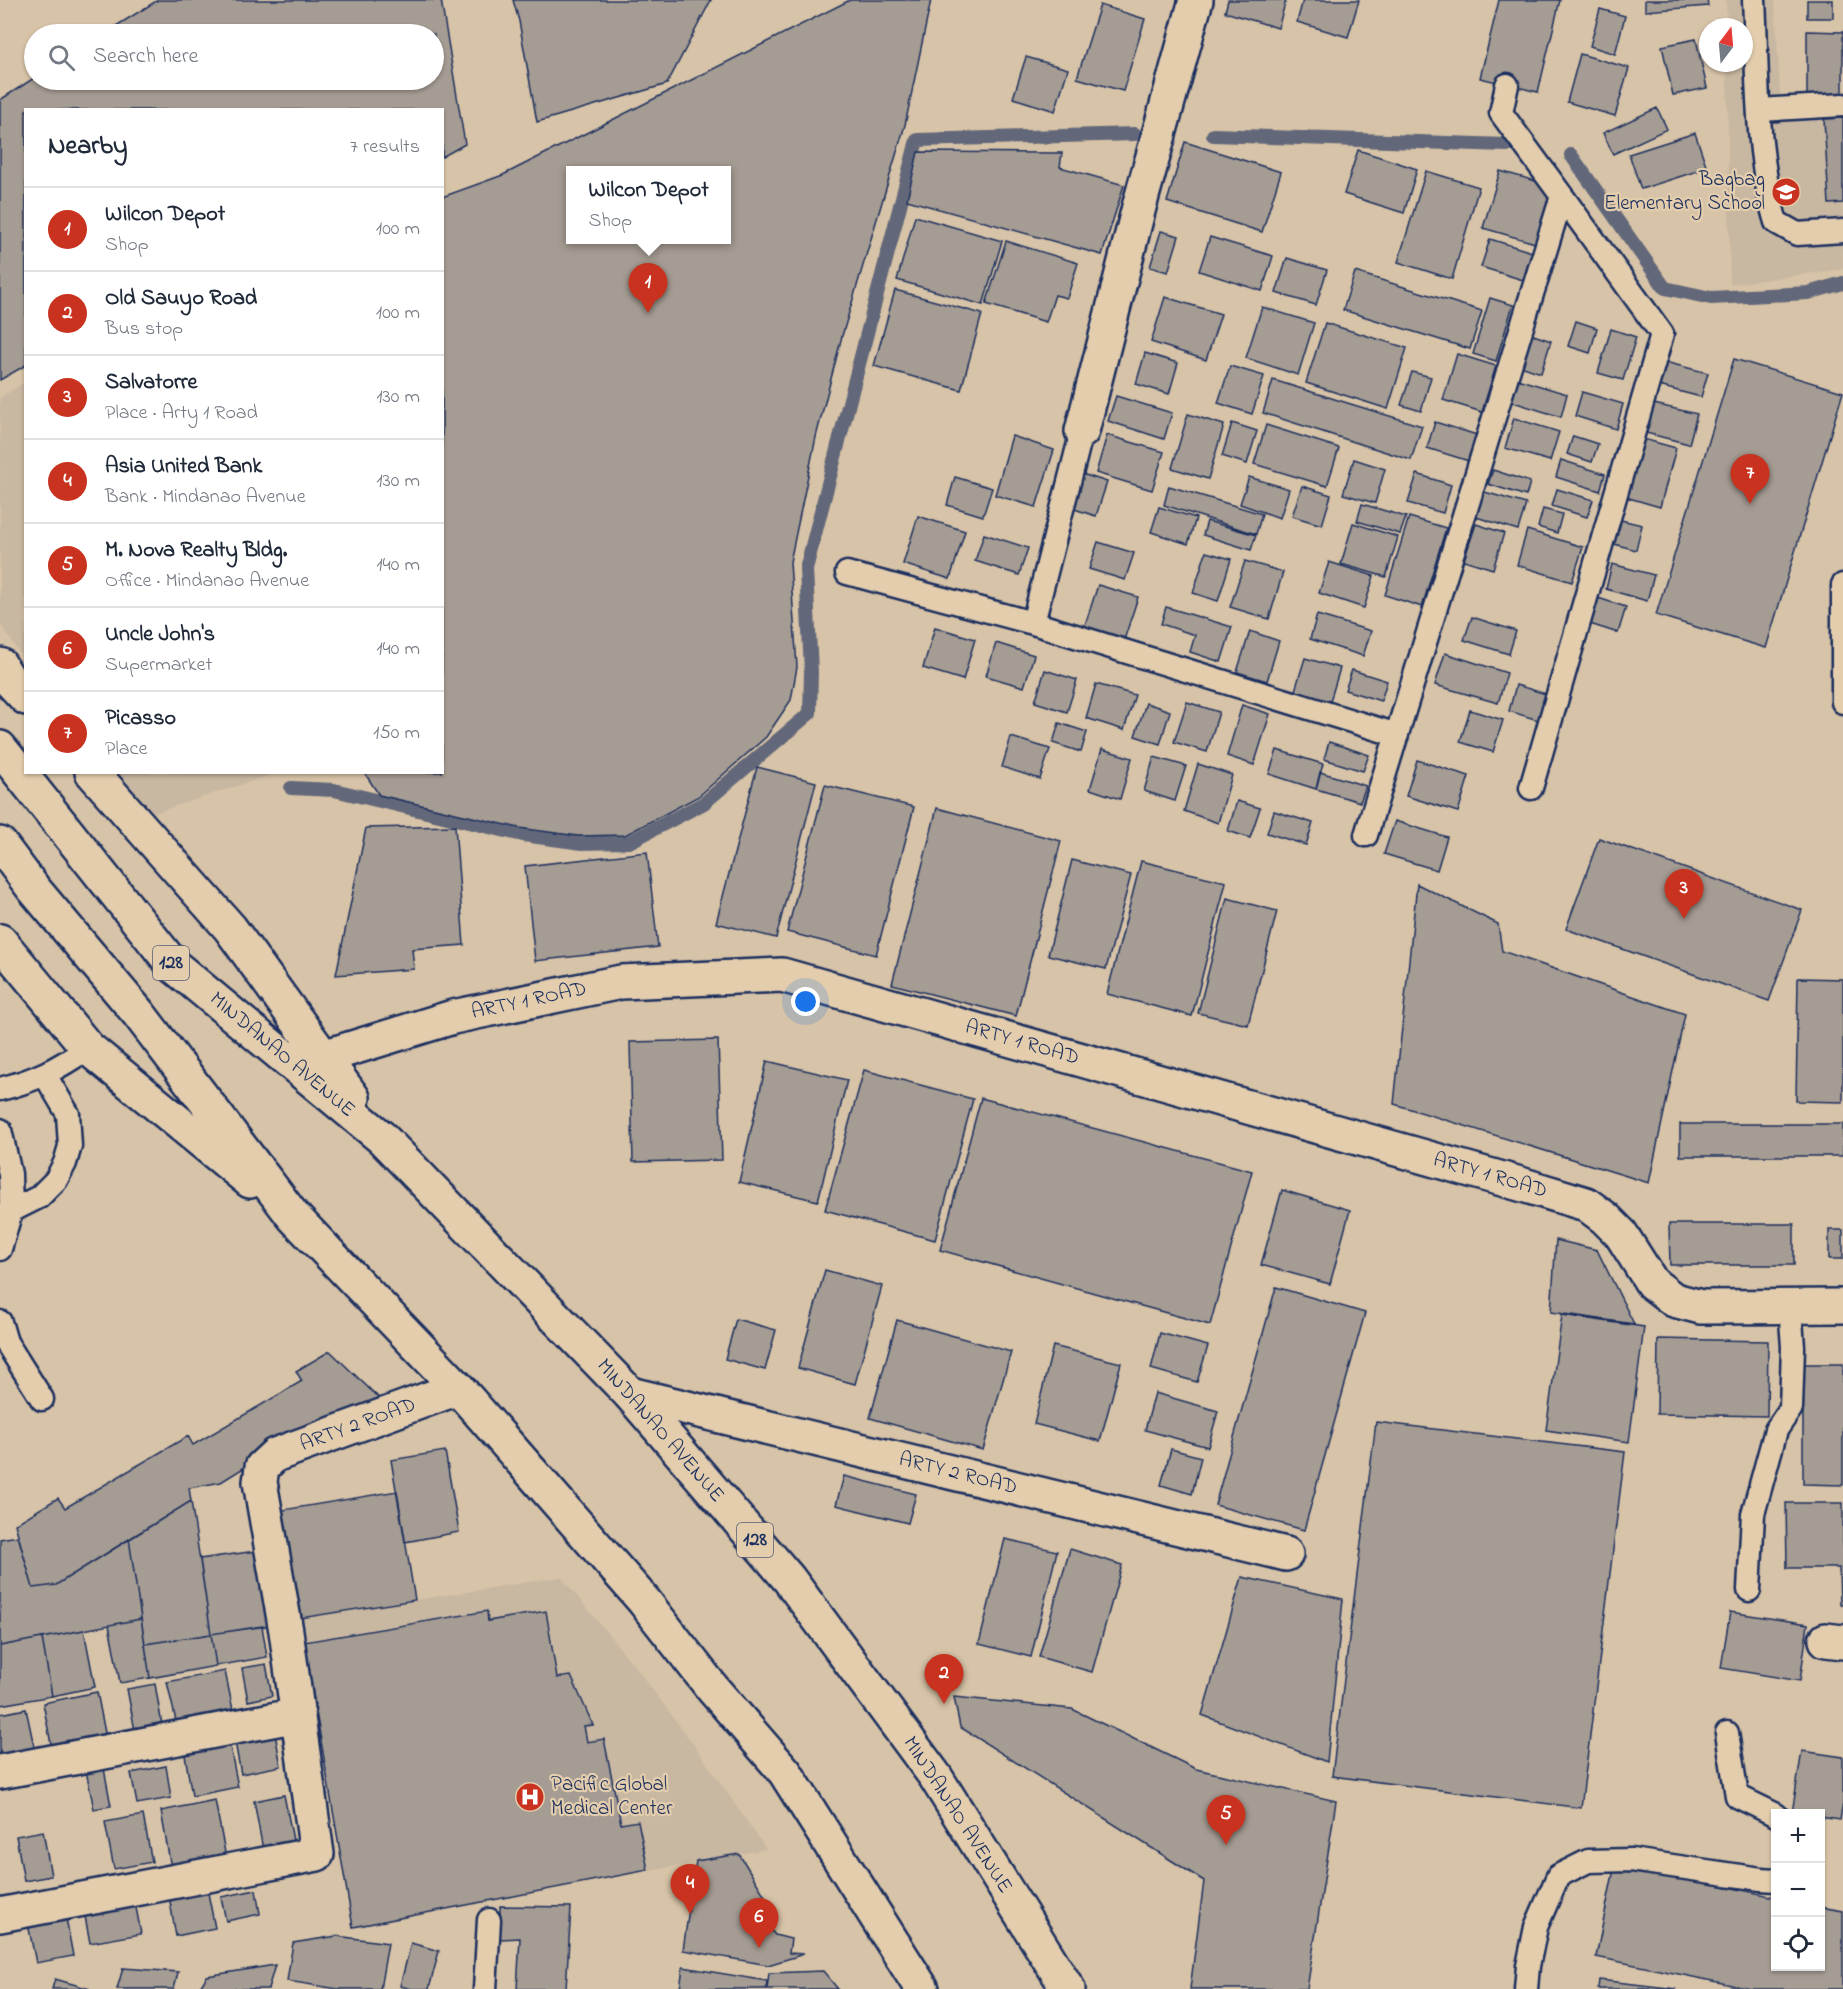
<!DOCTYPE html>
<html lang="en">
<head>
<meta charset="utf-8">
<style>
  :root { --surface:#fff; --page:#f2f2f3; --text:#1f2937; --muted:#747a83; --line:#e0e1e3; --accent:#c8321e }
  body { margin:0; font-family:"Indie Flower",sans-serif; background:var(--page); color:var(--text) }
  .controls { position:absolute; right:18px; bottom:18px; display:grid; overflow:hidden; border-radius:0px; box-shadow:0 2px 4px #0004 }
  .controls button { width:54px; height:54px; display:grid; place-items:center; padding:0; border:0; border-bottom:2px solid var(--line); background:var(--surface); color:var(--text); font:30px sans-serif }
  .compass { position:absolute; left:1699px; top:18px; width:54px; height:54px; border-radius:50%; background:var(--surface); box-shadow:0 2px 4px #0004; rotate:16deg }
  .you { position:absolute; left:806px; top:1002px; width:21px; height:21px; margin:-15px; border:4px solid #fff; border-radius:50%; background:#1a73e8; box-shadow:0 0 0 9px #1a73e833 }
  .badge { display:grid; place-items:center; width:39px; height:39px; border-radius:50%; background:var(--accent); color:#fff; font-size:20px; font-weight:700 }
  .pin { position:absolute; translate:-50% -50px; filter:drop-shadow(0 2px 3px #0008) }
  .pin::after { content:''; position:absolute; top:32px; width:21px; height:18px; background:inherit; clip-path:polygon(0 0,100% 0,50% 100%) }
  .popup { position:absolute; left:566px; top:166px; width:165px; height:78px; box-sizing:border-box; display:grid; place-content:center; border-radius:0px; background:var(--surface); filter:drop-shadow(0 2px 4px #0005); font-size:20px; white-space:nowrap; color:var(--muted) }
  .popup b { font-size:22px; color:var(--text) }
  .popup::after { content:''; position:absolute; left:50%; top:100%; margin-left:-12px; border:12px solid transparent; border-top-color:var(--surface) }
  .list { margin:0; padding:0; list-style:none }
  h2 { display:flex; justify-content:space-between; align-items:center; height:78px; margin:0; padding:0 24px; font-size:26px }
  h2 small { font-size:20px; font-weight:400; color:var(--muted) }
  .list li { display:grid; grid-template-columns:39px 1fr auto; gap:18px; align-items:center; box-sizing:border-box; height:84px; padding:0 24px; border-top:2px solid var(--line) }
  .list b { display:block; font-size:22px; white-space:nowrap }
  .list p { margin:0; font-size:20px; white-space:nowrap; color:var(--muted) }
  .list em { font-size:20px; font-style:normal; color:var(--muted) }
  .icon { flex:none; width:33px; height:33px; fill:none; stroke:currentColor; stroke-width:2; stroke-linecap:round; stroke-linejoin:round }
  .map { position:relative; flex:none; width:1843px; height:1989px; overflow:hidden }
  .search { position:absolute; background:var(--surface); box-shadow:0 2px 4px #0004; left:24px; top:24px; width:420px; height:66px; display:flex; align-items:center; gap:15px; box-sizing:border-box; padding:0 21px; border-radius:33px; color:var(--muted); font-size:22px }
  .panel { position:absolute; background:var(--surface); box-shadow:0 2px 4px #0004; left:24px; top:108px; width:420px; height:666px; border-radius:0px }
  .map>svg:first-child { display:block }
  .built { fill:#c8b7a1 }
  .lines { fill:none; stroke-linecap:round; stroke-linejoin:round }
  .stream { stroke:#62677a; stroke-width:14 }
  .building { fill:#a59c93; stroke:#1b2f5e; stroke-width:1.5; fill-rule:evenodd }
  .lane-casing { stroke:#1b2f5e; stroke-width:27 }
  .street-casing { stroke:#1b2f5e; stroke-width:38 }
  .primary-casing { stroke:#1b2f5e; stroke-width:38 }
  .lane { stroke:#e3cdac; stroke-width:22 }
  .street { stroke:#e3cdac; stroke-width:33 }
  .primary { stroke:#e3cdac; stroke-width:33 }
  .labels { text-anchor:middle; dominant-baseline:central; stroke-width:4.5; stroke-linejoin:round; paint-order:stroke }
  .shield { fill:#e3cdac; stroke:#575e75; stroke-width:1.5 }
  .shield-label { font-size:20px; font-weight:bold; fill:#1b2f5e }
  .poi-label { font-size:21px; fill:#1b2f5e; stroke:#e3cdac; text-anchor:end }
  .street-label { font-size:21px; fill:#1b2f5e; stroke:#e3cdac }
</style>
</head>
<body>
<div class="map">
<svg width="1843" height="1989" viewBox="0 0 1843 1989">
  <rect width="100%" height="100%" fill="#d7c3a7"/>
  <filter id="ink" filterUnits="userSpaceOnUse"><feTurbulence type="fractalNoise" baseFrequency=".0167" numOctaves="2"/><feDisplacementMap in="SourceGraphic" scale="12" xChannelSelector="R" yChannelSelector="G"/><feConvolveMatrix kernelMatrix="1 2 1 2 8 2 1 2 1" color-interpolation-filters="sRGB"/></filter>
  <g filter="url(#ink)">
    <path class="built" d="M1726,0H1775L1781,114L1843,111V269L1730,284L1727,63H1744V27H1727Z
      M25,382V661L0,624V398Z
      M103,773H277L135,819Z
      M561,1577L633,1664L694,1745L766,1849L353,1927L301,1618Z"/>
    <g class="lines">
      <path class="stream" d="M1213,135L1507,145
        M1571,155L1665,288L1711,298L1808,293L1843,283
        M291,788L334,790L523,835L582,843L629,842L704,803L810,713L811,672L806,569L917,140L1135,134"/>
    </g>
    <path class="building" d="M158,0H441L465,144L442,157V110H26V365L0,380V100L34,78L434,80V34H103Z
      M513,0H711L667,84L537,122L519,21Z
      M850,0H931L905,125L842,336L816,437L790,562L797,667L791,700L766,737L699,796L625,835L578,836L519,828L379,795L364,772H442V197L503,175ZM570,170H726V240H570Z
      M1228,0H1286L1278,28L1225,12Z
      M1303,0H1359L1348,37L1297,22Z
      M1499,0H1560L1538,92L1480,78Z
      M1645,0H1707L1708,6L1645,11Z
      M1807,0H1833V18H1807Z
      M1100,5L1145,19L1123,91L1077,78Z
      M1600,9L1625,16L1615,54L1590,46Z
      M1807,31L1843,32V101H1807Z
      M1696,39L1707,88L1673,95L1662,46Z
      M1580,54L1629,68L1615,116L1567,102Z
      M1026,57L1068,69L1055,111L1013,98Z
      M1657,108L1667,129L1613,154L1603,133Z
      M1843,118V203L1829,204L1824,119Z
      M1695,133L1707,168L1641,189L1629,154Z
      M1185,142L1281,172L1262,232L1167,202Z
      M1358,150L1417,169L1404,213L1344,194Z
      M918,152L1062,153L1060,167L1124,185L1102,255L907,200Z
      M1426,171L1479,187L1452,279L1398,262Z
      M1500,171L1553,186L1535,243L1483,228Z
      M915,216L1002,241L983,305L897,280Z
      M1161,231L1179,236L1168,272L1150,267Z
      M1210,237L1273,256L1262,291L1199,271Z
      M1490,239L1532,252L1523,280L1481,267Z
      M1006,241L1078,263L1067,298L1055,295L1046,322L986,304Z
      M1287,258L1327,270L1316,305L1276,293Z
      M1355,272L1482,311L1470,349L1343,310Z
      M895,290L982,314L961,390L874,366Z
      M1165,297L1221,314L1206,360L1151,342Z
      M1490,298L1513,305L1496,361L1473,354Z
      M1262,307L1314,323L1298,375L1246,358Z
      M1576,321L1597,328L1590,353L1568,346Z
      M1325,323L1407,348L1388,409L1306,383Z
      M1611,329L1636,337L1623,380L1598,373Z
      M1525,332L1551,341L1541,373L1515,364Z
      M1145,353L1178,363L1169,394L1136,384Z
      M1457,354L1496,366L1482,412L1443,400Z
      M1734,359L1843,392L1766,648L1656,615Z
      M1661,361L1708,373L1701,397L1655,385Z
      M1230,366L1264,376L1252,414L1218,403Z
      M1412,372L1431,377L1421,411L1401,405Z
      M1517,379L1567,394L1561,417L1510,401Z
      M1273,380L1422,426L1411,460L1263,413Z
      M1582,392L1623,404L1616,429L1575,416Z
      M1116,396L1172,413L1164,439L1108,421Z
      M1654,404L1697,414L1689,444L1646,433Z
      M1188,414L1224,425L1208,479L1172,468Z
      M1514,418L1559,432L1550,461L1505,448Z
      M1435,422L1477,435L1469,461L1427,448Z
      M1232,423L1257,431L1247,464L1222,456Z
      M1266,425L1339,448L1327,486L1254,464Z
      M1107,435L1164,452L1152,490L1096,473Z
      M1012,436L1054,450L1036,507L995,495Z
      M1573,436L1598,444L1592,462L1567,454Z
      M1636,437L1676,448L1660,507L1622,496Z
      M1354,459L1385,469L1375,503L1343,494Z
      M1561,460L1605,474L1600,491L1556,477Z
      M1493,470L1530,482L1526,496L1488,484Z
      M1076,472L1107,482L1096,516L1065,506Z
      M1417,474L1451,485L1443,513L1408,503Z
      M955,477L992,488L983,516L947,505Z
      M1249,477L1289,489L1280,518L1240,504Z
      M1169,486L1262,514L1256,534L1164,505Z
      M1302,486L1331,495L1322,525L1292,516Z
      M1557,489L1593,500L1587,517L1552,506Z
      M1481,491L1526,504L1518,530L1473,516Z
      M1362,504L1406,517L1400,534L1357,521Z
      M1159,507L1196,518L1188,544L1151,532Z
      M1543,509L1562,514L1557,533L1538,527Z
      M918,516L965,531L950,579L903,564Z
      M1409,517L1446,528L1422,607L1385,595Z
      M1621,520L1642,525L1636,550L1614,544Z
      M1207,521L1256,535L1251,550L1203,535Z
      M1353,523L1398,537L1386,577L1341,564Z
      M1476,524L1504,533L1493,569L1464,560Z
      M1527,530L1583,547L1572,582L1517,565Z
      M984,534L1028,548L1019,575L975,561Z
      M1098,542L1134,553L1125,580L1089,569Z
      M1206,552L1231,559L1218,601L1193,593Z
      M1245,561L1283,572L1269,619L1230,607Z
      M1329,562L1374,576L1364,608L1319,593Z
      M1612,564L1654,575L1647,601L1606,589Z
      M1098,585L1138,597L1124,640L1084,628Z
      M1598,598L1626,607L1618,633L1590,624Z
      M1166,607L1232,627L1221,662L1190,652L1195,635L1161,624Z
      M1317,615L1371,631L1363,656L1310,639Z
      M1472,617L1516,631L1509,654L1464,640Z
      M935,627L975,639L963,680L923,668Z
      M1250,631L1279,641L1267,681L1237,672Z
      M996,643L1034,655L1024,687L986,676Z
      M1445,653L1507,673L1498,703L1435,685Z
      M1305,658L1340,668L1328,708L1293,697Z
      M1045,670L1077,680L1067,712L1035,702Z
      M1352,670L1387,681L1381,701L1345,690Z
      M1096,684L1135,695L1124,730L1086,718Z
      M1516,685L1546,694L1538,720L1509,711Z
      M1187,702L1219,712L1207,752L1174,742Z
      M1146,703L1170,711L1160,744L1135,736Z
      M1242,705L1270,714L1254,765L1227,756Z
      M1470,710L1503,720L1493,752L1460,742Z
      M1059,723L1087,732L1081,752L1053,743Z
      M1011,737L1050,749L1040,779L1002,767Z
      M1329,742L1369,755L1363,771L1324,759Z
      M1102,749L1132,758L1120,799L1090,789Z
      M1277,750L1323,764L1316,789L1269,774Z
      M1154,757L1186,766L1175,801L1144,791Z
      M1417,760L1469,776L1458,812L1406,796Z
      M1198,764L1232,775L1218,823L1184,811Z
      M757,767L816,782L776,938L716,923Z
      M1320,772L1366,786L1360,802L1316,789Z
      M825,785L914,807L876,955L787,932Z
      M1237,801L1260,808L1250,838L1228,831Z
      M937,808L1061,841L1016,1016L892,984Z
      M1274,811L1313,823L1306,845L1267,833Z
      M1395,821L1447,837L1437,870L1384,854Z
      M455,826L464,945L412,949L414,969L336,975L366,828Z
      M1599,838L1802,910L1769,1001L1566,929Z
      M647,852L658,947L535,961L525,866Z
      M1072,860L1131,875L1106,969L1048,955Z
      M1141,861L1226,882L1192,1016L1107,994Z
      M1417,884L1498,924L1502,951L1685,1014L1649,1183L1394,1104Z
      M1227,898L1277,911L1248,1025L1198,1013Z
      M1798,978L1843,979V1102L1796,1101Z
      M718,1040L722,1160L633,1162L630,1042Z
      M767,1061L847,1080L818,1201L739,1182Z
      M864,1070L973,1099L935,1240L825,1210Z
      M981,1098L1252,1171L1210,1325L940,1250Z
      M1680,1124H1843V1156H1680Z
      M1282,1190L1350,1210L1330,1284L1261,1265Z
      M1669,1224H1794V1265H1670Z
      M1829,1230H1843V1259H1829Z
      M1556,1240L1597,1250L1634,1324L1551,1312Z
      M825,1270L882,1286L855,1384L798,1368Z
      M1276,1287L1365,1313L1304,1530L1215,1505Z
      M1562,1315L1644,1327L1629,1442L1546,1430Z
      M736,1319L776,1330L765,1370L725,1359Z
      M897,1320L1011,1352L983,1450L870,1418Z
      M1160,1333L1208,1346L1197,1382L1151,1369Z
      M1658,1339L1768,1341L1767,1416L1657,1414Z
      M1053,1346L1121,1363L1100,1441L1034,1424Z
      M330,1351L381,1400L313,1425L221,1482L189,1488L191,1501L56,1585L33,1588L15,1524L58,1498L65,1508L188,1436L193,1445L302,1381L296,1371Z
      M1803,1364H1843V1485L1803,1484Z
      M1155,1393L1218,1411L1208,1447L1145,1430Z
      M1376,1422L1625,1452L1581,1808L1332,1776Z
      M1171,1449L1201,1457L1192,1494L1161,1485Z
      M445,1451L459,1532L405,1542L391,1460Z
      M844,1476L916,1494L908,1523L836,1505Z
      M397,1491L415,1600L301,1618L283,1510Z
      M191,1501L211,1634L145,1644L129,1539Z
      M1786,1503H1843V1604H1840L1839,1568H1787Z
      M18,1536L33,1588L56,1585L129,1539L141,1619L0,1646V1539Z
      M1005,1539L1057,1551L1031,1657L979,1644Z
      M1070,1549L1122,1565L1092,1672L1039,1657Z
      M263,1550L274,1625L211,1634L200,1559Z
      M1242,1577L1343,1599L1327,1762L1202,1715Z
      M487,1611L488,1621L546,1611L557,1678L571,1676L593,1725L584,1726L587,1742L604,1739L621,1824L638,1821L648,1870L353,1927L304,1642Z
      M1730,1612L1808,1624L1800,1681L1721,1668Z
      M141,1619L150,1678L120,1683L109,1625Z
      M262,1626L267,1657L216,1666L211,1634Z
      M84,1630L95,1687L52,1696L42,1638Z
      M211,1634L216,1666L150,1678L145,1644Z
      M42,1638L52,1696L0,1705V1646Z
      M266,1664L272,1696L248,1701L242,1668Z
      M225,1671L233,1710L176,1721L167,1682Z
      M155,1684L163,1731L136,1736L127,1689Z
      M97,1692L106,1738L52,1749L43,1703Z
      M954,1697L1072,1709L1196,1769L1336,1801L1307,1989H1190L1204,1881L960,1727Z
      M26,1709L35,1751L0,1758V1714Z
      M275,1734L281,1766L241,1774L235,1742Z
      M229,1741L238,1787L192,1796L184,1749Z
      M1802,1751L1843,1757V1803L1840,1820L1820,1817V1814L1792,1813Z
      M103,1763L111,1806L94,1809L85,1766Z
      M166,1766L171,1798L137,1804L131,1773Z
      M284,1795L294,1845L263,1850L254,1801Z
      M215,1800L226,1858L171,1868L161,1811Z
      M143,1815L152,1862L114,1869L105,1822Z
      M43,1831L51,1876L24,1881L16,1836Z
      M739,1854L776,1914L770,1929L775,1935L791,1939L789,1953L804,1954L768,1965L683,1950L696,1861Z
      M1615,1864L1776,1897V1966H1820V1907L1843,1911V1989H1751L1596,1957Z
      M207,1888L215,1928L176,1936L169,1896Z
      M256,1890L260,1914L226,1921L221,1897Z
      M135,1902L141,1934L90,1943L84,1911Z
      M500,1906L571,1907L566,1989H517L520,1938L500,1939Z
      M65,1913L73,1956L36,1963L27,1919Z
      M337,1936L388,1943L380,1989H338L287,1981L293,1943Z
      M411,1943L439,1951L429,1989H412L400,1986Z
      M275,1965L268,1989H199L207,1976Z
      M683,1967L767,1981L766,1989H680Z
      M123,1968L178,1972L174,1989H117Z
      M823,1971L838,1989H767L769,1973Z
      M55,1979L90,1989H52Z
      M1599,1980L1677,1989H1598Z"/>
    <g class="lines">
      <g class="lane-casing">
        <path id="lane" d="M1754,0C1758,72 1755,153 1776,222L1797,234L1843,231
          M1760,110L1843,105
          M847,573L1033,623L1397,735
          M1843,585V702
          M1033,623L1082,431
          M1531,788L1662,334L1562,196
          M1366,835L1562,196L1501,113L1507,85
          M0,1089C37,1080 57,1069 88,1048
          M0,1130L10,1174L11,1211L0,1249
          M11,1211L39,1197L56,1180L65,1163L70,1146L68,1114L45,1075
          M0,1322L6,1342L42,1399
          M1749,1590L1753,1514L1776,1430L1791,1408L1793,1347L1790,1306
          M1727,1733L1737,1796L1776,1815
          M485,1989L489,1920
          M1526,1989L1528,1966L1536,1927L1558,1876L1588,1861L1631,1860L1761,1879L1776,1880"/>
      </g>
      <g class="street-casing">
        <path id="street" d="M1082,431L1139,207L1196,0
          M323,1057L453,1017L621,982L782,975L1520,1184L1586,1204L1605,1218L1621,1234L1652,1283L1674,1300L1701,1307L1843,1306
          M630,1394L1286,1554
          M1826,1640L1843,1642
          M0,1772L298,1715
          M0,1915L317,1854L286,1631L260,1482L262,1467L275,1455L458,1388"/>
      </g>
      <g class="primary-casing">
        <path id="primary" d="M0,665L10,681L26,698
          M0,748L174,966L382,1138L630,1394L789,1579L935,1776L1068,1989
          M92,772L230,928L353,1098
          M0,844L33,888L139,1014L293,1216L458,1388L644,1601L713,1689L785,1772L922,1989
          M0,941L88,1048L250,1181"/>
      </g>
      <use href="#lane" class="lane"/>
      <use href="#street" class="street"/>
      <use href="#primary" class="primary"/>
    </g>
  </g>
  <defs>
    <g id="school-disc" transform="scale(1.5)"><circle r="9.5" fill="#c8321e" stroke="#e3cdac"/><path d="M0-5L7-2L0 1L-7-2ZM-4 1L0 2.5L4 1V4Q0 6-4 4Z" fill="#fff"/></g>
    <g id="hospital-disc" transform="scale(1.5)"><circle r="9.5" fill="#c8321e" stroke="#e3cdac"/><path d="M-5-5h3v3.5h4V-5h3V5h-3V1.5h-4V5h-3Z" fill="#fff"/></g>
  </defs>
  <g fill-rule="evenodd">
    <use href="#school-disc" x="1786" y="192"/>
    <use href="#hospital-disc" x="530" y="1797"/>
  </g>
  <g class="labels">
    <g class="shield">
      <rect x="153" y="946" width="36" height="34" rx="4.5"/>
      <rect x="737" y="1523" width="36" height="34" rx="4.5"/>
    </g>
    <g class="shield-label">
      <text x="171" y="963">128</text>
      <text x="755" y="1540">128</text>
    </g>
    <g class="poi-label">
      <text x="1765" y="180">Bagbag<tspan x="1765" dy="24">Elementary School</tspan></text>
      <text x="551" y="1785" text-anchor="start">Pacific Global<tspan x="551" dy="24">Medical Center</tspan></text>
    </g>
    <g class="street-label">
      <text transform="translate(529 1001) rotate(-12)">ARTY 1 ROAD</text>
      <text transform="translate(1022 1043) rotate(16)">ARTY 1 ROAD</text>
      <text transform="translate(282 1055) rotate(40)">MINDANAO AVENUE</text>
      <text transform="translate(1490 1176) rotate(16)">ARTY 1 ROAD</text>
      <text transform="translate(358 1425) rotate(-20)">ARTY 2 ROAD</text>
      <text transform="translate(660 1431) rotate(49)">MINDANAO AVENUE</text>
      <text transform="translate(958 1474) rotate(14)">ARTY 2 ROAD</text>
      <text transform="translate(957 1815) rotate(57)">MINDANAO AVENUE</text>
    </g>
  </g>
</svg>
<div class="controls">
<button>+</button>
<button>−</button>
<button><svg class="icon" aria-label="locate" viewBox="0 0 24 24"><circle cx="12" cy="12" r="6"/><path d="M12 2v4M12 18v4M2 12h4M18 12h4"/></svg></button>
</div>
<svg class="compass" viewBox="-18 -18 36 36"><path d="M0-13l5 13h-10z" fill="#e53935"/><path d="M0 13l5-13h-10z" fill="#747a83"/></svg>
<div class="you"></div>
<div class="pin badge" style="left:648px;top:313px">1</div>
<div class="popup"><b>Wilcon Depot</b>Shop</div>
<div class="pin badge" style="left:944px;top:1704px">2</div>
<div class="pin badge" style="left:1684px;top:919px">3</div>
<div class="pin badge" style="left:690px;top:1914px">4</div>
<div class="pin badge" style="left:1226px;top:1845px">5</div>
<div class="pin badge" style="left:759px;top:1948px">6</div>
<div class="pin badge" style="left:1750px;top:504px">7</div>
<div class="search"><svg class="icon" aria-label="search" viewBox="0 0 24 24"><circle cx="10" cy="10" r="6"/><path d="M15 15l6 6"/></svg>Search here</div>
<section class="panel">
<h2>Nearby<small>7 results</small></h2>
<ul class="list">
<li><span class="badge">1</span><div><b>Wilcon Depot</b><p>Shop</p></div><em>100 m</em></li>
<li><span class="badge">2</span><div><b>Old Sauyo Road</b><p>Bus stop</p></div><em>100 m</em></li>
<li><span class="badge">3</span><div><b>Salvatorre</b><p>Place · Arty 1 Road</p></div><em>130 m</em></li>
<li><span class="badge">4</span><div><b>Asia United Bank</b><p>Bank · Mindanao Avenue</p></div><em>130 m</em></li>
<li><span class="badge">5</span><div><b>M. Nova Realty Bldg.</b><p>Office · Mindanao Avenue</p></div><em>140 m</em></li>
<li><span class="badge">6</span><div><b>Uncle John's</b><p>Supermarket</p></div><em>140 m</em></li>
<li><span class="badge">7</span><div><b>Picasso</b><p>Place</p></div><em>150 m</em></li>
</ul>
</section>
</div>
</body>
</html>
